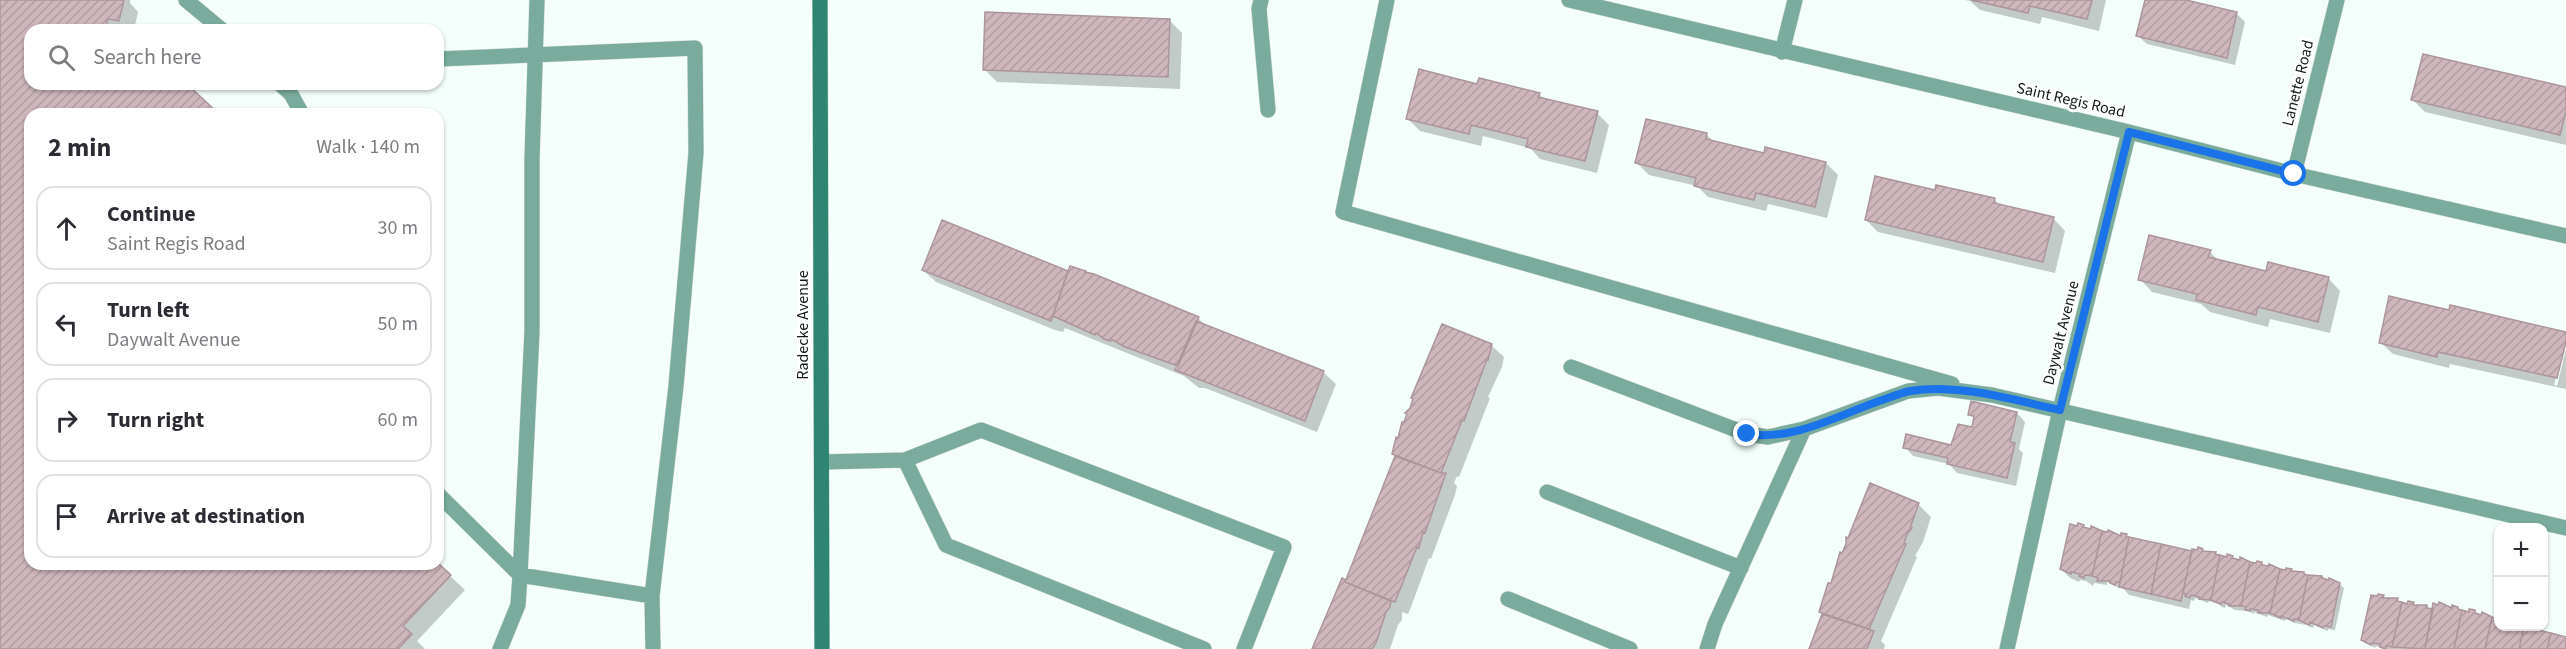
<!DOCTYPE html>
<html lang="en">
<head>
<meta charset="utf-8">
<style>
  :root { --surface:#fff; --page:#f7f7f7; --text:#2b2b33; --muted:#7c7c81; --line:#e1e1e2 }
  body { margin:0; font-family:"Source Sans 3",sans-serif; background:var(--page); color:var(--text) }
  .controls { position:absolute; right:18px; bottom:18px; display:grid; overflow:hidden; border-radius:12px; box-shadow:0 2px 4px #0004 }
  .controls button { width:54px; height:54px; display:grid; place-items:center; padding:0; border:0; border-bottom:2px solid var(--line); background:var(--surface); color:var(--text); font:30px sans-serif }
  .stop { position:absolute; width:18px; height:18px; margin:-14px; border:4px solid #1a73e8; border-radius:50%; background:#fff }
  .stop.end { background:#1a73e8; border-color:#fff; box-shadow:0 2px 6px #0008 }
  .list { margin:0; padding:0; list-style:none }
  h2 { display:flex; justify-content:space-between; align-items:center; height:78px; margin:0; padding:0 24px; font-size:26px }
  h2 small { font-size:20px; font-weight:400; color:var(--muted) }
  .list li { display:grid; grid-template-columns:39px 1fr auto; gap:18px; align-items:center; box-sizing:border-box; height:84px; margin:0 12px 12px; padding:0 12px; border:2px solid var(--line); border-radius:18px }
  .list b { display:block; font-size:22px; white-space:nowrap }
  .list p { margin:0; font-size:20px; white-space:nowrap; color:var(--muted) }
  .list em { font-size:20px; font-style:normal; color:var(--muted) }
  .icon { flex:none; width:33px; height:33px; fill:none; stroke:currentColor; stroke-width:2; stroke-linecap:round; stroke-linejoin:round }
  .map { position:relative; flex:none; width:2566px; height:649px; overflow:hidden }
  .search { position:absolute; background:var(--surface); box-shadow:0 2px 4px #0004; left:24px; top:24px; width:420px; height:66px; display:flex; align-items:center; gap:15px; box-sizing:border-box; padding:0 21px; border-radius:18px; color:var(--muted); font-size:22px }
  .panel { position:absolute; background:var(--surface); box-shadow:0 2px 4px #0004; left:24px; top:108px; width:420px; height:462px; border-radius:18px }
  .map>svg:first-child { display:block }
  .shadow { fill:#0003 }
  .building { fill:url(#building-hatch); stroke:#ac969b; stroke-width:1.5 }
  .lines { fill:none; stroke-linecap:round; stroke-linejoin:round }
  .lane-casing { stroke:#d0dad7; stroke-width:16 }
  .street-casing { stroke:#d0dad7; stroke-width:16 }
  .secondary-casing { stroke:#d0dad7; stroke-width:16 }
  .lane { stroke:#79ac9d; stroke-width:15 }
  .street { stroke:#79ac9d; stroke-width:15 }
  .secondary { stroke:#2e8571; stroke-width:15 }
  .route { stroke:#1a73e8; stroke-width:8 }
  .labels { text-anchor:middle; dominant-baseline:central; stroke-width:6; stroke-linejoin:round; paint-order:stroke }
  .street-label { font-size:16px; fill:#111a17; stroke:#fff }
</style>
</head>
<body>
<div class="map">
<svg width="2566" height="649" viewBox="0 0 2566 649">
  <defs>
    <pattern id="building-hatch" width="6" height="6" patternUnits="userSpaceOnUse" patternTransform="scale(1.5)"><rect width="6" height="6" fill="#ceb7bc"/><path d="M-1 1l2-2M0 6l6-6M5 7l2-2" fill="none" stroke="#b09da1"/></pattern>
  </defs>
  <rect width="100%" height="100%" fill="#f4fefb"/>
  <path class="shadow" d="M0,0H130V3L138,12L134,30H30V84H184L217,114H30V564L450,576L465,590L417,641L425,649H0Z
    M1965,0H2106L2099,31L2042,17L2040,24L1980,10L1970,1Z
    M2146,0H2179L2236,13L2245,22L2235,65L2147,44L2138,36Z
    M1169,20L1182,33L1180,89L997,82L985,70Z
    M1478,86L1539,94L1545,100L1597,113L1609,125L1597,173L1540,159L1530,148L1483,136L1481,146L1420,131L1408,119Z
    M2566,89V145L2425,112L2413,100Z
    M1707,135L1714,142L1765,154L1826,163L1838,175L1827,218L1768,204L1766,211L1708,197L1697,186L1649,175L1637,163Z
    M1936,191L1995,200L2002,207L2053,218L2065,231L2055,273L1878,232L1866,220Z
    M943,222L1069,272L1088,275L1198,318L1205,325L1323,372L1336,384L1317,432L1205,388H1199L1184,376L1065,328L1063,332L1055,330L936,282L923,270Z
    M2210,252L2219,261L2267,273L2328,278L2340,291L2330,333L2270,319L2268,327L2210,312L2201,304L2152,292L2140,279Z
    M2450,312L2566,334L2554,385L2557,386L2566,349V389L2450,364L2449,368L2393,354L2380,342Z
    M1491,345L1504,357L1502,367L1488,397L1490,398L1459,477L1457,476L1454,483L1457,486L1455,495L1431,559L1429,558L1411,607L1408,614L1402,612V620L1398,625L1390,649H1316L1343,580L1347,582L1396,456L1393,453Z
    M2017,413L2025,422L2019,449L2023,453L2016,486L1957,473L1949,464L1913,456L1905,447H1952L1973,429L1975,420L1970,414Z
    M1918,504L1931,517L1923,542L1915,556L1917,557L1881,641L1885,645L1884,649H1810L1824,615L1821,612L1832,585Z
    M2071,526H2083L2087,530L2122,537L2126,536L2129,539L2191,553L2202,550L2218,556L2232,557L2235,560L2257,565L2261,564L2265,567L2287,572L2291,570L2339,584L2344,588L2335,630L2328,629V631L2314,625L2313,628L2310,627L2307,625L2294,623L2286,619L2285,621L2268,615L2267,617L2254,612V614L2248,611L2235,610L2226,605L2225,608L2222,607L2218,604L2209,601L2208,603L2195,598L2194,601L2191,600L2189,609L2129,595L2120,585L2119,588L2107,582V585L2094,583L2093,586L2086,581L2080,580L2079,582L2070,578L2061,569Z
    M2372,596L2397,600L2402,604H2413L2417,607L2433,611L2458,608L2461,612L2470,614L2474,612L2478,616L2498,619V626L2523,628L2566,638V649H2383L2376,646L2375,648L2363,640Z"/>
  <path class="building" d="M0,0H124L119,21L108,19L105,30H30V84H187L219,114H30V564L438,563L451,575L403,626L412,634L398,649H0Z
    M1971,0H2092L2087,19L2030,6L2028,13Z
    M2145,0H2186L2237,12L2227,58L2136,36Z
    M985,12L1170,19L1168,77L983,70Z
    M2423,54L2566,87V111L2560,135L2411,100Z
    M1419,69L1477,84L1479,78L1540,93L1538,97L1598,111L1585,161L1526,147L1528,139L1471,125L1469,134L1406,119Z
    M1646,119L1707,133L1706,139L1764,153L1765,147L1826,162L1815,207L1756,193L1754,200L1694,186L1696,178L1635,163Z
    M1875,176L1935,190L1936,185L1995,198L1994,203L2054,217L2043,262L1865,220Z
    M942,220L1068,271L1051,321L922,270Z
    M2149,235L2211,250L2208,257L2266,271L2268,262L2329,277L2318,322L2258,307L2256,315L2196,300L2197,294L2138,280Z
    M1070,266L1086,271L1085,272L1094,274L1199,317L1178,366L1125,347L1111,339L1110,341L1104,339L1096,333L1095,335L1053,316Z
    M2389,296L2449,310L2450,305L2566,332V342L2557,378L2438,352L2437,357L2379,343Z
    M1196,321L1324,371L1305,421L1175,370Z
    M1442,324L1492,344L1488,360L1487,359L1464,421L1462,420L1441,473L1392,454L1396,437L1398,438L1402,422H1404L1407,414L1405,413L1410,408L1413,399L1411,398Z
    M1971,401L2017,412L2010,442L2015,443L2007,478L1947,464L1948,458L1903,448L1906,434L1951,445L1958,424L1972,427L1974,416L1968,415Z
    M1395,456L1441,473H1446L1425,533L1423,532L1419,548L1417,547L1395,602L1345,582Z
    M1870,483L1919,503L1910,528H1912L1907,534L1904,543L1906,544L1869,629L1819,612L1828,583H1831L1840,552L1842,553L1846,544V537L1848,538Z
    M2078,523L2084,525L2083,527L2091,529V526L2102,531L2092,576L2085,575L2084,578L2079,576L2080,574L2071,572V574L2060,569L2070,524L2077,526Z
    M2108,530L2121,536V533L2127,534L2126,537H2129L2120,583L2116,582L2115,585L2110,583V581H2097L2098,578L2092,576L2102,531L2108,532Z
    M2129,537L2161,544L2151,594L2119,587Z
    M2161,544L2192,551L2181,601L2151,594Z
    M2198,547L2203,549L2202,551L2216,552L2215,554L2220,555L2211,600L2199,599V597L2191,595L2190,598L2185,596L2186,594L2183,593L2192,549L2197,550Z
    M2227,554L2233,556L2232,558L2240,560V557L2250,562L2241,606H2229V604L2222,602L2221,604L2211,600L2220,555L2227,557Z
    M2257,561L2262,562V565L2269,566V564L2280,569L2270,613H2258V610L2250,609V611L2245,610L2246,607L2241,606L2250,562L2256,563Z
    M2286,568L2292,569L2291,571L2304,572V574L2308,575L2299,620L2294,619V621L2281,616V618L2270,613L2280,569L2286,570Z
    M2308,575L2322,576V578L2329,580V578L2340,583L2331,627L2324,626L2323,628L2310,622L2309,625L2299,620Z
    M1342,578L1346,580L1345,582L1391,601L1390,607L1386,612L1376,643L1372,649H1312Z
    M2378,594L2384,595L2383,598H2398L2397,601L2402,602L2392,647L2386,646V649L2380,647V644L2372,643L2371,645L2361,640L2371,595L2377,596Z
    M2408,601L2414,602L2413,605H2427V608L2433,609L2425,649L2392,647L2402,602L2407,604Z
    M2439,602L2452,608V605L2458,607V609L2462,610L2454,649H2425L2433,603L2438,605Z
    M2469,609L2475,610V613L2481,615L2482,612L2492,617L2485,649H2454L2462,610L2469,612Z
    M1822,614L1874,631L1867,649H1809Z
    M2498,616V626H2524L2519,649H2485L2492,617L2497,619Z
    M2524,627L2551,633L2547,649H2519Z
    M2551,633L2566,637V649H2547Z"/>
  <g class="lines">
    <g class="lane-casing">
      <path id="lane" d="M186,0L222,30
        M1261,0L1259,9L1268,110
        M1387,0L1343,212L1952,384
        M438,59L695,48L696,153L676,386L652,596L520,575L438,494
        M280,84L291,94L302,114
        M1571,367L1747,434L1768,437L1804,429
        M905,460L946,545L1204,649
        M822,462L905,460L981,430L1284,547L1244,649
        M1547,492L1741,568
        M652,596L653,649
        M1508,599L1630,649
        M500,649L518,605L520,575L532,332V159L537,0
        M1707,649L1715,624L1804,429L1908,391L1938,388L1992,395L2566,528"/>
    </g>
    <g class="street-casing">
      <path id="street" d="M1569,0L2129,132L2294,174L2566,236
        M1782,52L1795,0
        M2294,174L2337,0
        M2007,649L2060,410L2129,132"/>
    </g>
    <g class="secondary-casing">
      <path id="secondary" d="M820,0L822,649"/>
    </g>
    <use href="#lane" class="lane"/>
    <use href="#street" class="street"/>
    <use href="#secondary" class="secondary"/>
  </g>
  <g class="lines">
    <path class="route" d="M1747,434C1793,441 1837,416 1879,401C1889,398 1900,393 1910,391C1958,383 2013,400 2060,410L2129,132L2294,174"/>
  </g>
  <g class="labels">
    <g class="street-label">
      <text transform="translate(2298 83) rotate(-76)">Lanette Road</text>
      <text transform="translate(2071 100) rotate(13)">Saint Regis Road</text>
      <text transform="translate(803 325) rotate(-90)">Radecke Avenue</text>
      <text transform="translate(2061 333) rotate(-76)">Daywalt Avenue</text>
    </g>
  </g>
</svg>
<div class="controls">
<button>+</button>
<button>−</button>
</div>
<div class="stop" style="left:2294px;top:174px"></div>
<div class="stop end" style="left:1747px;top:434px"></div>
<div class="search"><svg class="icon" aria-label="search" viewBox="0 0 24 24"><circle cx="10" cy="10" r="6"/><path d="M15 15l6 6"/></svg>Search here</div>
<section class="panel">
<h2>2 min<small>Walk · 140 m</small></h2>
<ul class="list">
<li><svg class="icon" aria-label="ahead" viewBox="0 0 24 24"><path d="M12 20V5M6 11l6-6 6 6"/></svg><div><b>Continue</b><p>Saint Regis Road</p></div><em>30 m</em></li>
<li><svg class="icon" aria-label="left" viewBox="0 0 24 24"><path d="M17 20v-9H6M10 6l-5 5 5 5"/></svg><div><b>Turn left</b><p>Daywalt Avenue</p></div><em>50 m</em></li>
<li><svg class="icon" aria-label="right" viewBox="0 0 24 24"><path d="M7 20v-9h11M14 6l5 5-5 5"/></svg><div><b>Turn right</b></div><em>60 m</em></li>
<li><svg class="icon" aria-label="arrive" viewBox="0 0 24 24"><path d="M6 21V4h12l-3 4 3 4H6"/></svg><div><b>Arrive at destination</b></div></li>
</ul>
</section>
</div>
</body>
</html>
